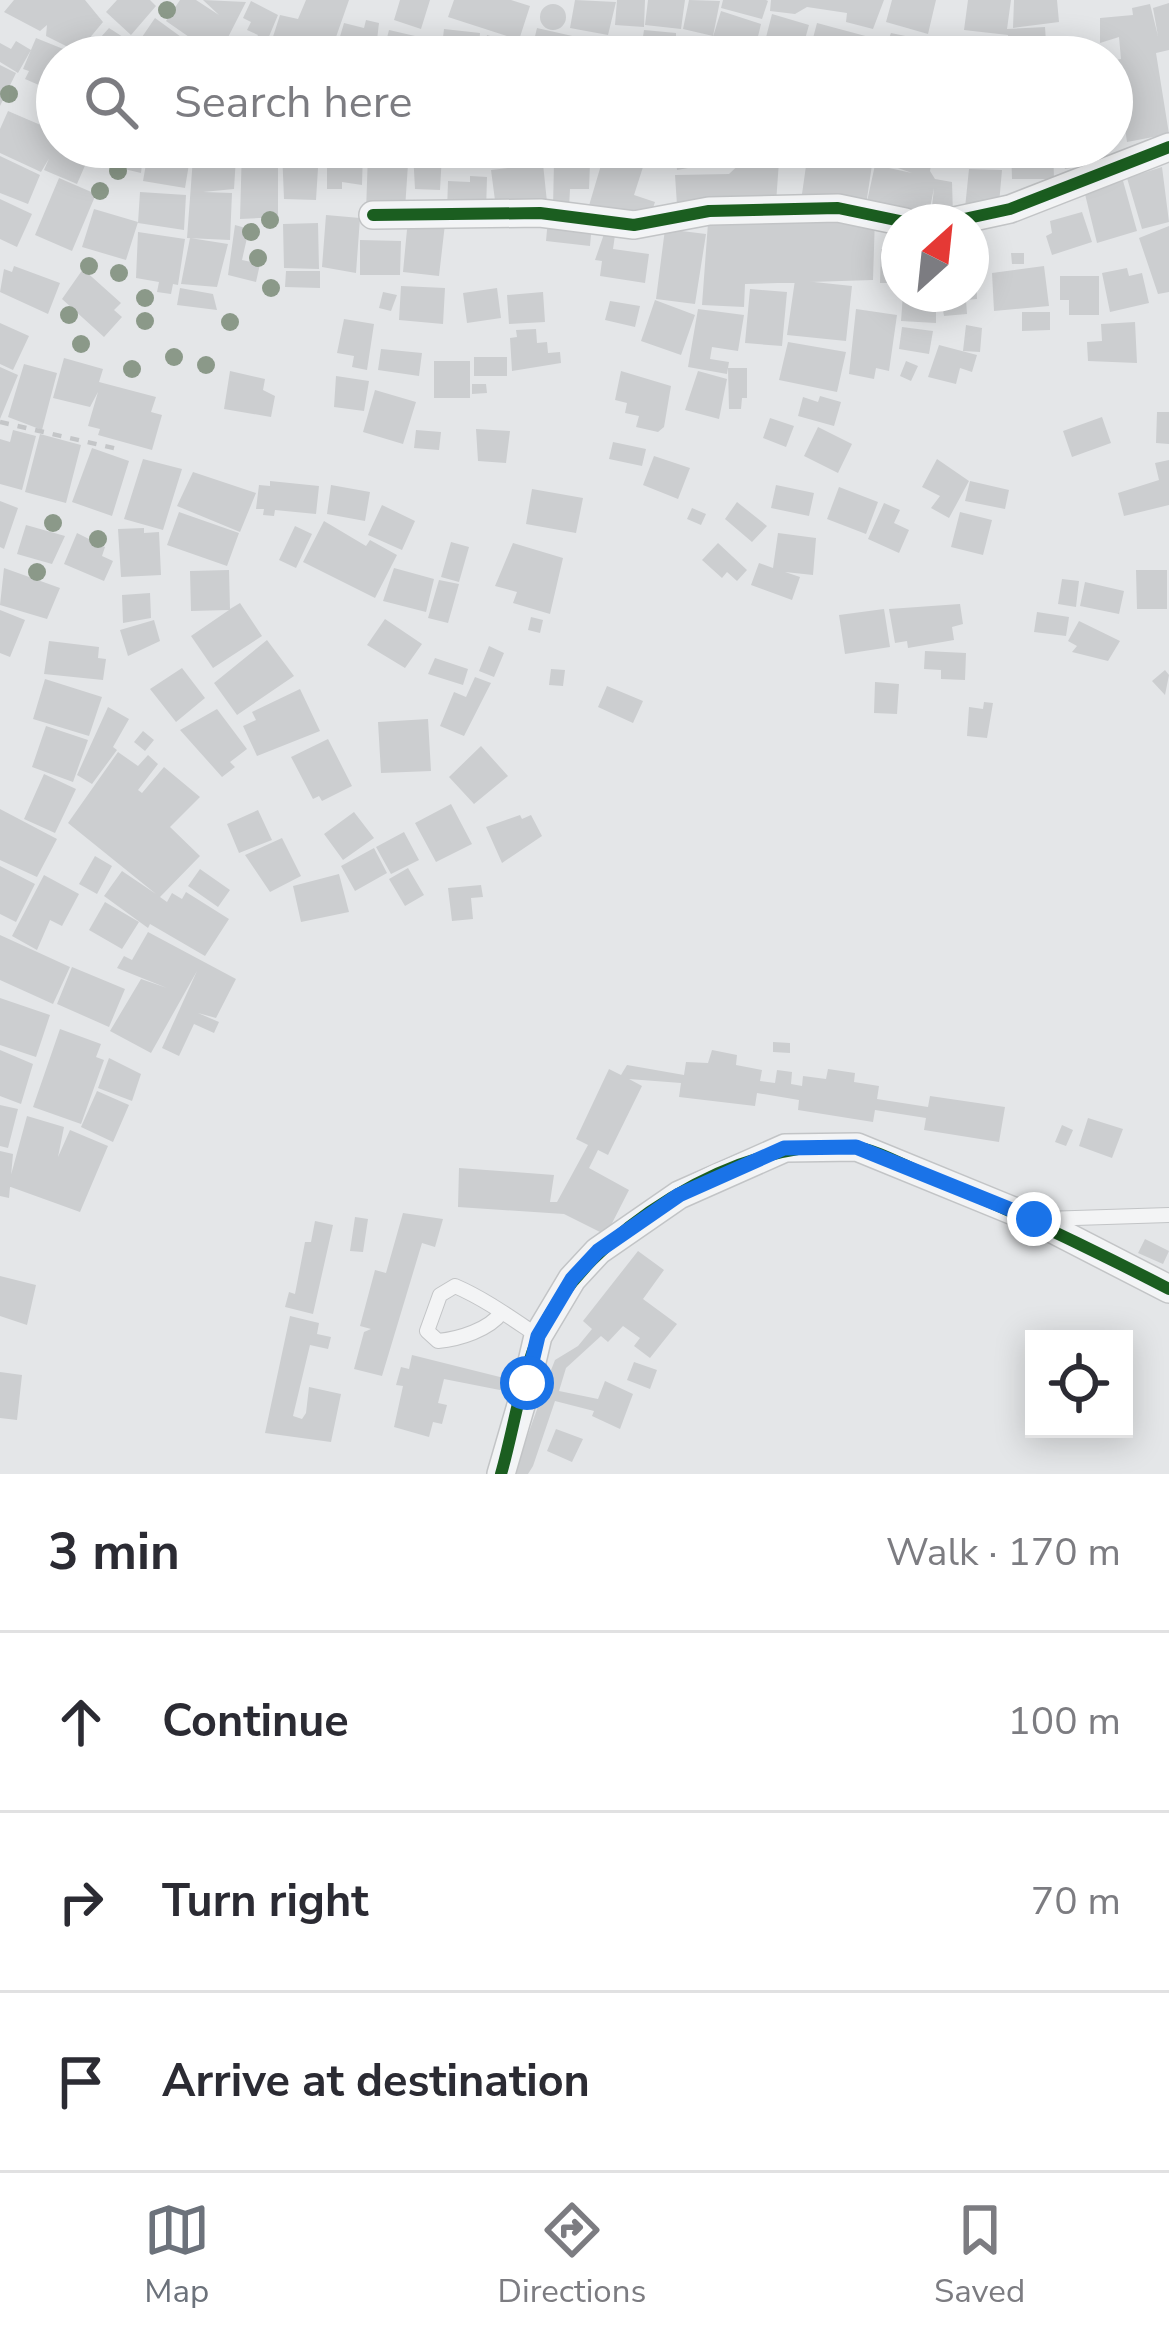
<!DOCTYPE html>
<html lang="en">
<head>
<meta charset="utf-8">
<style>
  :root { --surface:#fff; --page:#f7f7f7; --text:#2b2b33; --muted:#7c7c81; --line:#e1e1e2; --accent:#6c727b }
  body { margin:0; font-family:"Nunito Sans",sans-serif; background:var(--page); color:var(--text) }
  .controls { position:absolute; right:36px; bottom:36px; display:grid; overflow:hidden; border-radius:0px; box-shadow:0 6px 30px #0003 }
  .controls button { width:108px; height:108px; display:grid; place-items:center; padding:0; border:0; border-bottom:3px solid var(--line); background:var(--surface); color:var(--text); font:60px sans-serif }
  .compass { position:absolute; left:881px; top:204px; width:108px; height:108px; border-radius:50%; background:var(--surface); box-shadow:0 6px 30px #0003; rotate:27deg }
  .stop { position:absolute; width:36px; height:36px; margin:-27px; border:9px solid #1a73e8; border-radius:50%; background:#fff }
  .stop.end { background:#1a73e8; border-color:#fff; box-shadow:0 3px 12px #0008 }
  .list { margin:0; padding:0; list-style:none }
  h2 { display:flex; justify-content:space-between; align-items:center; height:156px; margin:0; padding:0 48px; font-size:51px }
  h2 small { font-size:39px; font-weight:400; color:var(--muted) }
  .list li { display:grid; grid-template-columns:78px 1fr auto; gap:36px; align-items:center; box-sizing:border-box; height:180px; padding:0 48px; border-top:3px solid var(--line) }
  .list b { display:block; font-size:45px; white-space:nowrap }
  .list em { font-size:39px; font-style:normal; color:var(--muted) }
  .icon { flex:none; width:66px; height:66px; fill:none; stroke:currentColor; stroke-width:2; stroke-linecap:round; stroke-linejoin:round }
  .map { position:relative; flex:none; width:1169px; height:1474px; overflow:hidden }
  .search { position:absolute; background:var(--surface); box-shadow:0 6px 30px #0003; left:36px; right:36px; top:36px; height:132px; display:flex; align-items:center; gap:30px; box-sizing:border-box; padding:0 42px; border-radius:66px; color:var(--muted); font-size:45px }
  .sheet { height:696px; background:var(--surface) }
  nav { display:flex; justify-content:space-around; align-items:center; box-sizing:border-box; height:168px; border-top:3px solid var(--line); background:var(--surface); font-size:33px; color:var(--muted) }
  nav a { display:grid; justify-items:center; gap:6px }
  nav .on { color:var(--accent) }
  .map>svg:first-child { display:block }
  .building { fill:#ccced0 }
  .lines { fill:none; stroke-linecap:round; stroke-linejoin:round }
  .service-casing { stroke:#c2c4c6; stroke-width:16 }
  .minor-casing { stroke:#c2c4c6; stroke-width:30 }
  .path { stroke:#c4c6c8; stroke-width:4.5; stroke-dasharray:9 9; stroke-linecap:butt }
  .service { stroke:#f3f4f5; stroke-width:14 }
  .minor { stroke:#f3f4f5; stroke-width:27 }
  .cycleway-casing { stroke:#f2f4f7; stroke-width:20 }
  .cycleway { stroke:#1b5e20; stroke-width:12 }
  .tree { fill:#8b9989 }
  .route { stroke:#1a73e8; stroke-width:15 }
</style>
</head>
<body>
<div class="map">
<svg width="1169" height="1474" viewBox="0 0 1169 1474">
  <rect width="100%" height="100%" fill="#e4e6e8"/>
  <path class="building" d="M14,0H85L103,22L78,52L46,36L47,25L40,31L4,12Z
    M117,0H150L156,6L131,35L106,12Z
    M180,0H196L219,15L203,0L246,2L218,57L166,21Z
    M306,0H349L329,57L269,49L280,15L298,19Z
    M400,0H430L421,29L394,20Z
    M454,0H511L530,6L519,40L448,17Z
    M575,0L616,2L608,35L570,28Z
    M617,0H645L644,27L615,25Z
    M648,0H685L681,29L645,25Z
    M689,0L720,1L713,36L683,29Z
    M723,0H766L768,1L762,19L721,8Z
    M771,0H884L873,29L846,22L847,13L807,7L795,14L770,11Z
    M892,0H936L928,34L886,22Z
    M968,0H1011L1007,29L1045,27L1047,57H1009L1008,35L964,30Z
    M1014,0H1057L1059,22L1013,28Z
    M251,1L278,15L265,46L254,42L258,35L247,30L251,22L243,18Z
    M1169,3V50L1156,53L1169,134L1127,142L1115,60L1121,59L1119,37L1100,43V18L1133,15L1132,8L1150,4L1158,36L1153,8Z
    M540 17a13 13 0 1 1 26 0a13 13 0 1 1-26 0Z
    M721,11L761,24L754,53L712,40Z
    M772,14L809,25L800,57H761Z
    M155,18L188,42L177,57H138L145,43L140,40Z
    M366,20L379,23L375,57H334L344,23L364,28Z
    M817,23L884,41L880,57H808Z
    M109,28L140,48L135,57H57L55,92L25,79L29,71L23,69L36,38L83,57Z
    M537,28L590,40L586,57H530Z
    M444,29L480,33L478,57L442,46Z
    M389,30L428,39L424,57H382Z
    M644,30L676,33V57H640Z
    M891,33L910,37L907,47L922,52L920,57H882Z
    M487,35L519,45L517,57H483Z
    M928,38L970,46L968,57H924Z
    M16,41L31,50L18,73L0,62V43L11,49Z
    M188,43L212,57H180Z
    M600,43L634,49L632,57H599Z
    M684,45L733,55L732,57H682Z
    M0,65L16,73L0,106Z
    M8,111L57,132V145L41,172L0,153V129Z
    M54,147H93L77,184L44,170Z
    M100,147H144L141,173L120,168L123,155L119,153L115,166L96,161Z
    M149,147L191,152L185,188L143,181Z
    M198,147H240L239,152L223,153Z
    M242,147H278V217L240,219Z
    M535,147H569V153L535,150Z
    M575,147H602L601,156L574,152Z
    M675,147H741L743,158L677,170Z
    M858,147H898L893,166L855,157Z
    M900,147H934L930,171L935,179L952,182L953,215L931,216L934,188L928,218L866,206L875,165L912,173L895,167Z
    M936,147H953L949,168L932,165Z
    M964,147H1000L998,162L963,158Z
    M1011,147H1053L1054,179H1012Z
    M1058,147H1077L1078,167L1065,169Z
    M383,148L409,149L405,209L366,212L368,153L382,154Z
    M282,150L319,152L316,200L284,199Z
    M345,150H363L362,185L342,182V189H327V152Z
    M413,152L442,154L440,190L415,189Z
    M604,155L643,167L634,195L655,202L650,217L588,209Z
    M0,156L40,175L28,204L0,193Z
    M236,157L234,189L203,192L232,193L230,240L187,238L193,158Z
    M746,158L779,161L776,203L677,205L675,175L729,174Z
    M807,159L872,165L866,205L802,194Z
    M554,162L590,163L589,189H570L569,208H553Z
    M543,164L547,202L496,208L491,170Z
    M1162,167L1169,222L1142,229L1127,178Z
    M969,169L1002,170L999,204L965,208Z
    M1120,170L1137,231L1097,243L1082,182Z
    M470,176L487,177L486,212L447,211L448,181L470,182Z
    M59,178L96,194L72,251L35,235Z
    M140,192L186,195L184,230L138,223Z
    M0,199L32,214L17,247L0,239Z
    M94,209L138,222L126,260L82,247Z
    M752,212L875,217L873,280L745,284L744,307L702,305L708,223L751,225Z
    M1082,212L1092,242L1052,255L1046,236L1052,233L1050,221Z
    M326,215L360,218L356,273L322,267Z
    M408,219L445,224L439,276L403,272Z
    M548,219L592,223L590,246L546,241Z
    M318,223L319,269L284,268L283,224Z
    M235,225L249,229L242,260L260,264L256,282L228,275Z
    M975,226L982,264L971,266V227Z
    M1169,226V292L1158,294L1139,238Z
    M665,229L706,234L695,304L656,299Z
    M138,232L185,239L178,285L173,284L171,294L157,292L159,282L136,278Z
    M604,234L615,235L613,249L649,254L645,283L600,276L602,261L595,260Z
    M190,238L228,244L217,287L181,284Z
    M360,240L401,241L400,275H360Z
    M881,249H899V283H880Z
    M1011,253H1024V264H1012Z
    M14,266L60,283L48,314L0,292L4,269L12,272Z
    M1044,266L1049,306L994,311L992,273Z
    M1127,268L1129,276L1142,273L1149,303L1110,312L1102,273Z
    M83,269L121,303L114,310L122,317L104,337L62,299Z
    M286,271H320V288L285,287Z
    M976,274L977,299L966,300L967,314L944,316L940,294H971V275Z
    M1060,276H1099V315H1069V300H1060Z
    M795,280L852,286L846,341L787,335Z
    M401,286L445,288L443,324L399,320Z
    M180,288L213,294L217,310L177,305Z
    M497,288L501,318L467,323L463,293Z
    M750,289L787,292L782,346L745,343Z
    M383,292L397,295L391,311L379,308Z
    M543,292L545,322L509,324L507,295Z
    M903,294H936V323L901,321Z
    M655,300L695,315L681,355L641,341Z
    M610,301L640,306L635,327L605,320Z
    M698,309L744,315L738,351L712,347L710,359L729,362L727,374L688,367Z
    M856,309L897,315L889,371L876,368L874,379L849,374Z
    M1022,312H1050V330L1022,331Z
    M344,319L374,324L367,370L352,367L354,356L337,353Z
    M1135,322L1137,363L1088,361L1087,342L1102,341L1101,324Z
    M0,323L29,336L13,370L0,364Z
    M966,325L982,328L980,352L963,351Z
    M902,327L933,331L929,354L899,349Z
    M536,329L537,343L547,342L548,353L560,352L561,363L512,371L510,338L517,337L516,330Z
    M788,342L846,352L837,392L779,380Z
    M939,345L977,355L972,372L960,368L956,384L928,377Z
    M381,349L422,353L419,376L378,370Z
    M474,357H507V376H474Z
    M64,358L103,369L99,382L156,397L151,412L162,415L152,450L98,435L100,429L88,426L98,392L90,407L53,398Z
    M434,361H470V398H434Z
    M906,361L918,366L911,381L900,376Z
    M24,364L57,373L42,430L8,417Z
    M0,367L18,375L0,419Z
    M728,368H747V398H742L741,409H729Z
    M230,371L265,379L263,390L275,396L271,417L224,409Z
    M621,371L671,386L664,427L658,432L636,427L639,416L625,413L627,403L615,400Z
    M698,371L727,379L719,419L685,410Z
    M336,376L369,381L364,411L334,407Z
    M472,384H486L487,393L472,394Z
    M375,390L416,402L403,444L363,432Z
    M820,396L841,402L834,426L798,416L803,397L818,402Z
    M1157,412H1169V444L1156,443Z
    M1102,417L1111,443L1072,457L1063,431Z
    M770,418L794,426L786,447L763,438Z
    M818,427L852,444L838,473L804,456Z
    M476,429L510,431L506,463L478,461Z
    M13,430L36,436L22,490L0,484V439L10,442Z
    M416,430L441,432L439,450L414,448Z
    M40,434L81,445L66,503L25,492Z
    M613,442L646,449L642,466L609,459Z
    M92,448L129,461L112,516L72,502Z
    M654,456L690,468L678,499L643,485Z
    M143,459L182,469L163,530L124,519Z
    M937,459L969,481L949,518L931,508L940,496L922,487Z
    M1169,460V505L1124,516L1118,493L1159,480L1155,463Z
    M193,472L256,493L240,532L177,506Z
    M270,481L319,486L316,514L275,510L274,516L263,515L264,509H256L259,485L270,486Z
    M970,481L1009,490L1005,509L965,501Z
    M331,485L370,492L365,521L327,514Z
    M776,485L814,493L809,516L771,508Z
    M839,487L878,502L866,534L827,519Z
    M532,489L583,498L576,533L526,524Z
    M0,501L18,508L4,549L0,547Z
    M737,502L767,526L752,542L725,519Z
    M884,503L900,510L894,523L909,530L899,553L868,539Z
    M382,505L415,521L402,550L368,535Z
    M692,508L706,514L701,525L687,519Z
    M179,512L239,533L227,566L167,545Z
    M960,512L992,520L983,555L951,547Z
    M324,521L366,546L370,540L397,555L375,598L303,562Z
    M26,525L65,536L52,564L17,554Z
    M295,526L312,534L296,568L279,560Z
    M144,528V533L159,532L161,575L121,577L118,529Z
    M77,533L105,547L102,556L113,561L104,581L64,564Z
    M778,533L816,538L813,575L785,572L800,577L792,600L751,585L759,563L773,568Z
    M451,542L469,547L459,582L441,577Z
    M513,543L563,558L550,614L513,603L517,592L495,586Z
    M718,543L747,570L737,581L727,572L722,578L702,560Z
    M4,568L60,588L47,619L0,605Z
    M394,568L434,579L426,612L383,601Z
    M229,570L230,609L240,603L262,636L213,668L191,636L229,610L191,611L190,571Z
    M1136,570H1167V609H1137Z
    M1062,579L1079,581L1076,607L1058,604Z
    M439,580L459,584L448,623L428,618Z
    M1085,582L1124,591L1119,614L1080,606Z
    M150,593L151,618L123,623L122,595Z
    M960,604L963,624L952,627L954,640L908,648L907,641L895,643L889,609Z
    M884,609L890,647L845,654L839,615Z
    M0,610L25,620L10,657L0,653Z
    M1037,612L1069,617L1066,636L1034,632Z
    M531,617L543,620L540,633L528,630Z
    M385,619L422,644L405,668L367,645Z
    M154,620L160,641L128,656L120,630Z
    M1079,621L1120,641L1108,661L1072,652L1077,646L1068,641Z
    M267,640L294,676L237,715L214,683Z
    M49,641L99,647L98,658L106,659L103,680L44,674Z
    M489,646L504,653L494,677L479,671Z
    M925,651L966,653L965,680L941,679V670L924,669Z
    M435,658L468,669L463,685L428,674Z
    M182,668L205,698L176,722L150,689Z
    M551,669L565,670L563,686L549,685Z
    M1165,670L1169,675L1165,695L1152,681Z
    M475,677L491,683L464,736L440,726L454,692L466,697Z
    M45,679L102,697L89,736L33,719Z
    M875,682L899,684L897,714L874,713Z
    M607,686L643,701L633,723L598,707Z
    M300,689L320,731L257,756L243,726L256,720L252,712Z
    M984,702L993,703L987,738L967,736L969,707L983,709Z
    M108,707L129,719L113,747L117,750L92,784L77,775Z
    M217,709L247,749L230,762L235,767L222,777L180,730Z
    M428,719L431,771L381,773L378,722Z
    M46,726L88,740L73,782L32,767Z
    M143,731L154,740L145,751L134,742Z
    M328,739L352,786L322,801L319,796L313,799L291,757Z
    M481,746L508,776L474,804L449,777Z
    M118,752L138,766L148,755L158,764L138,790L142,793L164,767L200,797L170,827L200,856L160,897L167,902L172,893L182,899L186,892L229,919L205,956L150,924L148,928L104,896L122,871L156,894L68,823Z
    M44,774L76,789L55,833L24,819Z
    M451,804L472,844L436,862L415,823Z
    M0,809L57,839L37,877L0,860Z
    M258,810L272,840L239,853L227,824Z
    M354,812L374,838L343,860L324,834Z
    M520,815L522,819L531,815L542,836L502,863L486,827Z
    M404,832L419,860L391,874L376,847Z
    M282,838L301,876L270,892L245,855Z
    M374,848L387,873L355,891L341,866Z
    M95,856L112,866L97,894L79,884Z
    M0,866L35,884L16,922L0,914Z
    M408,868L424,895L405,906L389,879Z
    M200,869L230,890L218,907L188,886Z
    M339,874L349,912L301,922L293,886Z
    M44,875L79,894L62,926L50,920L37,950L12,936Z
    M481,885L483,897L471,898L473,919L452,921L448,888Z
    M105,902L139,922L122,949L89,930Z
    M148,932L236,979L216,1018L198,1013L219,1022L214,1033L194,1024L179,1056L162,1048L197,971L151,1053L110,1031L141,979L167,988L117,968L124,956L132,960Z
    M0,935L70,967L53,1004L0,980Z
    M72,967L125,989L109,1027L57,1004Z
    M0,998L50,1015L36,1057L0,1045Z
    M60,1029L101,1044L96,1057L104,1060L81,1124L33,1107Z
    M773,1042L790,1043V1053L773,1052Z
    M0,1050L33,1064L21,1104L0,1096Z
    M712,1050L737,1055L736,1065L762,1070L760,1081L775,1083L777,1070L792,1072L791,1084L802,1086L803,1076L826,1079L828,1069L855,1073L854,1082L879,1086L877,1099L928,1107L930,1096L1005,1107L999,1142L924,1130L926,1118L875,1110L873,1122L798,1110L799,1100L757,1093L755,1106L679,1097L681,1083L629,1079L642,1086L608,1155L598,1150L589,1168L629,1190L606,1235L564,1214L458,1207L459,1168L554,1175L550,1202H557L588,1145L576,1139L609,1069L621,1075L627,1065L684,1075L686,1062L708,1063Z
    M109,1058L141,1074L132,1101L98,1088Z
    M97,1091L129,1105L113,1142L81,1127Z
    M0,1105L18,1109L8,1148L0,1146Z
    M27,1116L64,1127L58,1157L70,1130L108,1146L80,1212L8,1186Z
    M1088,1118L1123,1129L1112,1158L1079,1146Z
    M1062,1125L1073,1130L1066,1146L1055,1142Z
    M0,1151L13,1154L9,1198L0,1196Z
    M403,1213L443,1219L435,1247L422,1243L382,1376L354,1369L364,1332L371,1329L360,1326L375,1270L386,1273Z
    M355,1217L368,1219L363,1252L350,1251Z
    M315,1221L333,1225L313,1314L285,1307L289,1292L295,1294L305,1242H311Z
    M1145,1239L1169,1251L1163,1264L1138,1253Z
    M638,1251L664,1270L643,1299L677,1324L650,1358L634,1346L640,1338L623,1326L608,1342L601,1336L566,1368L559,1391L598,1399L605,1381L633,1394L620,1429L592,1416L594,1411L555,1401L533,1466L528,1474H514L541,1398L444,1379L438,1403L447,1405L442,1424L433,1422L429,1437L394,1427L403,1386L396,1385L401,1367L409,1369L412,1355L544,1388L555,1360L578,1346L592,1329L583,1321Z
    M0,1276L36,1285L27,1325L0,1316Z
    M290,1316L319,1323L317,1334L331,1337L328,1349L310,1345L293,1416L302,1419L306,1413L309,1387L341,1394L331,1442L265,1433Z
    M634,1362L657,1370L650,1389L627,1380Z
    M0,1372L22,1375L17,1420L0,1418Z
    M556,1429L583,1439L572,1462L547,1451Z"/>
  <g class="lines">
    <g class="service-casing">
      <path id="service" d="M1044,1219L1169,1215
        M502,1312C489,1330 459,1339 438,1341L427,1331L440,1295L455,1286C485,1299 511,1318 538,1336"/>
    </g>
    <g class="minor-casing">
      <path id="minor" d="M373,215L540,213L634,225L709,211L838,208L905,222
        M950,222L1010,209L1169,147
        M527,1383L538,1336L572,1279L598,1251L679,1195L785,1148L857,1147L1033,1219L1169,1289
        M501,1474L524,1395"/>
    </g>
    <path class="path" d="M0,422L122,450"/>
    <use href="#service" class="service"/>
    <use href="#minor" class="minor"/>
    <g class="cycleway-casing">
      <path id="cycleway" d="M373,215L540,213L634,225L709,211L838,208L905,222
        M950,222L1010,209L1169,147
        M501,1474C514,1429 521,1375 540,1333C586,1232 741,1135 853,1147C877,1149 906,1167 929,1176C1011,1210 1090,1248 1169,1289"/>
    </g>
    <use href="#cycleway" class="cycleway"/>
  </g>
  <g class="tree">
    <circle cx="167" cy="10" r="9"/>
    <circle cx="261" cy="46" r="9"/>
    <circle cx="9" cy="94" r="9"/>
    <circle cx="118" cy="171" r="9"/>
    <circle cx="100" cy="191" r="9"/>
    <circle cx="270" cy="220" r="9"/>
    <circle cx="251" cy="232" r="9"/>
    <circle cx="258" cy="258" r="9"/>
    <circle cx="89" cy="266" r="9"/>
    <circle cx="119" cy="273" r="9"/>
    <circle cx="271" cy="288" r="9"/>
    <circle cx="145" cy="298" r="9"/>
    <circle cx="69" cy="315" r="9"/>
    <circle cx="145" cy="321" r="9"/>
    <circle cx="230" cy="322" r="9"/>
    <circle cx="81" cy="344" r="9"/>
    <circle cx="174" cy="357" r="9"/>
    <circle cx="206" cy="365" r="9"/>
    <circle cx="132" cy="369" r="9"/>
    <circle cx="53" cy="523" r="9"/>
    <circle cx="98" cy="539" r="9"/>
    <circle cx="37" cy="572" r="9"/>
  </g>
  <g class="lines">
    <path class="route" d="M527,1383L538,1336L572,1279L598,1251L679,1195L784,1148L856,1147L1034,1219"/>
  </g>
</svg>
<div class="controls">
<button><svg class="icon" aria-label="locate" viewBox="0 0 24 24"><circle cx="12" cy="12" r="6"/><path d="M12 2v4M12 18v4M2 12h4M18 12h4"/></svg></button>
</div>
<svg class="compass" viewBox="-18 -18 36 36"><path d="M0-13l5 13h-10z" fill="#e53935"/><path d="M0 13l5-13h-10z" fill="#7c7c81"/></svg>
<div class="stop" style="left:527px;top:1383px"></div>
<div class="stop end" style="left:1034px;top:1219px"></div>
<div class="search"><svg class="icon" aria-label="search" viewBox="0 0 24 24"><circle cx="10" cy="10" r="6"/><path d="M15 15l6 6"/></svg>Search here</div>
</div>
<section class="sheet">
<h2>3 min<small>Walk · 170 m</small></h2>
<ul class="list">
<li><svg class="icon" aria-label="ahead" viewBox="0 0 24 24"><path d="M12 20V5M6 11l6-6 6 6"/></svg><div><b>Continue</b></div><em>100 m</em></li>
<li><svg class="icon" aria-label="right" viewBox="0 0 24 24"><path d="M7 20v-9h11M14 6l5 5-5 5"/></svg><div><b>Turn right</b></div><em>70 m</em></li>
<li><svg class="icon" aria-label="arrive" viewBox="0 0 24 24"><path d="M6 21V4h12l-3 4 3 4H6"/></svg><div><b>Arrive at destination</b></div></li>
</ul>
</section>
<nav>
<a class="on"><svg class="icon" aria-label="map" viewBox="0 0 24 24"><path d="M3 6l6-2 6 2 6-2v14l-6 2-6-2-6 2zM9 4v14M15 6v14"/></svg>Map</a>
<a><svg class="icon" aria-label="directions" viewBox="0 0 24 24"><path d="M12 3l9 9-9 9-9-9zM9 14v-3h6M13 9l2 2-2 2"/></svg>Directions</a>
<a><svg class="icon" aria-label="saved" viewBox="0 0 24 24"><path d="M7 4h10v16l-5-4-5 4z"/></svg>Saved</a>
</nav>
</body>
</html>
